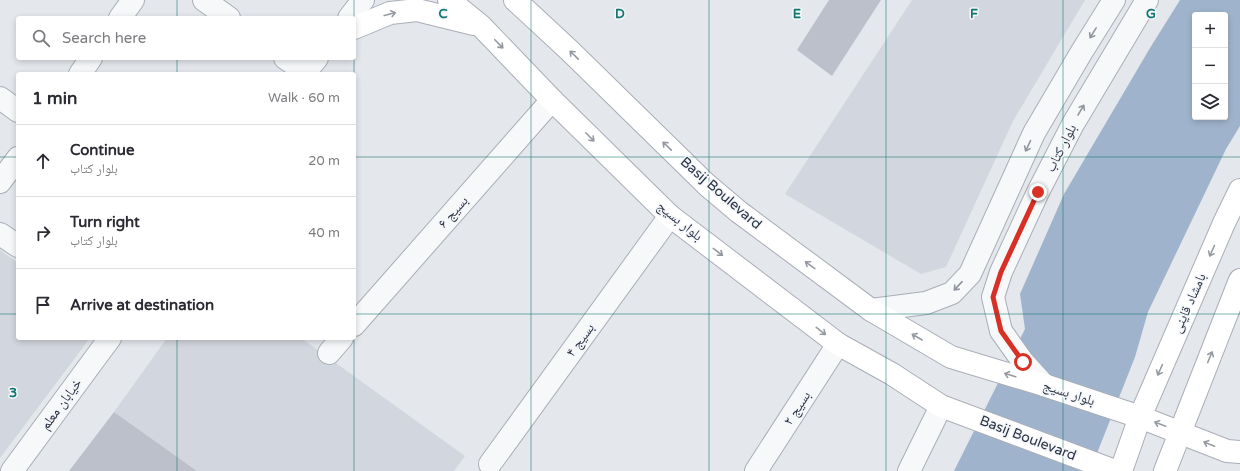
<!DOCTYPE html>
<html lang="en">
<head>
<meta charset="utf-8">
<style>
  :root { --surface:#fff; --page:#f2f2f3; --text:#2b2b33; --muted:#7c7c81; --line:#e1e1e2 }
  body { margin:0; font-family:"Varela Round","Noto Naskh Arabic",sans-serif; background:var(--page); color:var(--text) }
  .controls { position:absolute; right:12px; top:12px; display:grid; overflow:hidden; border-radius:4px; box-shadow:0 2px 6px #0003 }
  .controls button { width:36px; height:36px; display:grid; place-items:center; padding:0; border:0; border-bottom:1px solid var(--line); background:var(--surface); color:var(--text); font:20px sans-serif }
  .stop { position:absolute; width:12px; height:12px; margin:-9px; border:3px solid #d93025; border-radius:50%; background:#fff }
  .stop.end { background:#d93025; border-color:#fff; box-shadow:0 1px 4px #0008 }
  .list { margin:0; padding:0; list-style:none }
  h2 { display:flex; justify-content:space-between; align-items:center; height:52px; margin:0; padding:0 16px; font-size:17px }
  h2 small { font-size:13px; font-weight:400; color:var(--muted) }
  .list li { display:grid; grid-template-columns:26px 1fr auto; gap:12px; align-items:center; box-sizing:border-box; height:72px; padding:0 16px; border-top:1px solid var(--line) }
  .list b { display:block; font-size:15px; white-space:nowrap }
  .list p { margin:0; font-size:13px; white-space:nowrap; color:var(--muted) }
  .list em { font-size:13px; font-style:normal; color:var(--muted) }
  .icon { flex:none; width:22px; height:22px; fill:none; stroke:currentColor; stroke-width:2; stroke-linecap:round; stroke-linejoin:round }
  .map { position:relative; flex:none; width:1240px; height:471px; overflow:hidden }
  .search { position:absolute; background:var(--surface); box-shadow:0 2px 6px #0003; left:16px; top:16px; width:340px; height:44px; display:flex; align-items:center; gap:10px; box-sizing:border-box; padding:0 14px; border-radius:4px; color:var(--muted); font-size:15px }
  .panel { position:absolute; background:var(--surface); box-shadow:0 2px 6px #0003; left:16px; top:72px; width:340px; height:268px; border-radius:4px }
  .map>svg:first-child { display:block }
  .built { fill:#d2d6de }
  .water { fill:#9fb4cc; fill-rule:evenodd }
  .building { fill:#bbc0ca }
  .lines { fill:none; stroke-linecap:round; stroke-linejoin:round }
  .minor-casing { stroke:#a9aeb7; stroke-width:24 }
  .tertiary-casing { stroke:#a9aeb7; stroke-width:24 }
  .secondary-casing { stroke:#a9aeb7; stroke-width:24 }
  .minor { stroke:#f7f8fa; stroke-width:22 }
  .tertiary { stroke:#f7f8fa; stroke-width:22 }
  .secondary { stroke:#fff; stroke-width:22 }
  .oneway { stroke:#959aa2 }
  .oneway2 { stroke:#9196a0 }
  .route { stroke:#d93025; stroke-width:5 }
  .grid { fill:none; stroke:#0f766e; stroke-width:1; stroke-opacity:0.55 }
  .labels { text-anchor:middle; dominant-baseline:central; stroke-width:3; stroke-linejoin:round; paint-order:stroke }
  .street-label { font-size:14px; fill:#2b3445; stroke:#f4f6f9 }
  .grid-label { font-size:13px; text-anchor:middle; font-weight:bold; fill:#0f766e; stroke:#f4f6f9; stroke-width:3; stroke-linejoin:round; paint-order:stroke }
</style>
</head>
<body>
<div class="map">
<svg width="1240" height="471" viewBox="0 0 1240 471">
  <rect width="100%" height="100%" fill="#e4e7ec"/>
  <path class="built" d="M912,0H1085L1013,121L946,267L921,274L785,194Z
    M0,250L18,263V338H90L0,458Z
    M167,338H301L465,456L454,471H197L114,412Z"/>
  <path class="water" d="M1180,0H1240V126L1226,149L1148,312L1135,357L1090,471H954L1025,329L1020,294L1064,194L1150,48ZM1195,15H1225V117H1195Z"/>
  <path class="building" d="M829,0H881L832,76L797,50Z
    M114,412L197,471H69Z"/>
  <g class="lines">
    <g class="minor-casing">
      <path id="minor" d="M204,0L229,18
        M120,18L133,0
        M285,58L305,72
        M80,74L91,58
        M0,98L18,111
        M0,182L18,158
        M0,234L18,246
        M871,310L926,303L952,293L970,274L1034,133L1081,53L1114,0
        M354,325L552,100
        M329,353L342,338
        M1044,385L1023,362L1001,331L993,297L1001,272L1038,192L1073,124L1147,0
        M490,464L670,216
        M756,471L838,344
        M909,471L941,406"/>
    </g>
    <g class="tertiary-casing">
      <path id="tertiary" d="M349,18L363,0
        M304,74L317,58
        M12,471L110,338"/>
    </g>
    <g class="secondary-casing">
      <path id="secondary" d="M449,0L481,26L552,100L670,216L838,344L892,374L941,406L1115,471
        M515,0L569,50L707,185L739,212L871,310L951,357L1044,385L1140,417L1227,451L1240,452
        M354,28L390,13L417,10L474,24
        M1121,471L1140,417L1224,223L1240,190
        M1165,471L1240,280"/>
    </g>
    <use href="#minor" class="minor"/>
    <use href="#tertiary" class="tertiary"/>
    <use href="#secondary" class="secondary"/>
  </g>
  <defs><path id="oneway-shaft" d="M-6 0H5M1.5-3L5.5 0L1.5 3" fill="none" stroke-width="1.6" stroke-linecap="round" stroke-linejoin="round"/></defs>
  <g class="oneway">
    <use href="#oneway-shaft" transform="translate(390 14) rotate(-14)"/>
    <use href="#oneway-shaft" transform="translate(499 44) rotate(46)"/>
    <use href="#oneway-shaft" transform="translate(574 55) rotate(-136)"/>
    <use href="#oneway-shaft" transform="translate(590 137) rotate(45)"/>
    <use href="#oneway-shaft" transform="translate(667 146) rotate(-136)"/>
    <use href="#oneway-shaft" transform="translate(1212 251) rotate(114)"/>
    <use href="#oneway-shaft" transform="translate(718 252) rotate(37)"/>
    <use href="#oneway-shaft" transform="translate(810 265) rotate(-144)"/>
    <use href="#oneway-shaft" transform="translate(821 331) rotate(38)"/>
    <use href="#oneway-shaft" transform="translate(917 337) rotate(-150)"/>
    <use href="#oneway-shaft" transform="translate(1210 357) rotate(-68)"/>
    <use href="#oneway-shaft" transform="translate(1160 370) rotate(114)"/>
    <use href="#oneway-shaft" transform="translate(1010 375) rotate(-163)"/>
    <use href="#oneway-shaft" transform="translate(1160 424) rotate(-159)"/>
    <use href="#oneway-shaft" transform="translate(1209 444) rotate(-158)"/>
  </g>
  <g class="oneway2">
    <use href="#oneway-shaft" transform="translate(1093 33) rotate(122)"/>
    <use href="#oneway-shaft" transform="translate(1081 110) rotate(-59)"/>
    <use href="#oneway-shaft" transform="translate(1028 146) rotate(115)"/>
    <use href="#oneway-shaft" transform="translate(958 286) rotate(133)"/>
  </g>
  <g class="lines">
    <path class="route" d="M1023,362L1001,331L993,297L1001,272L1038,192"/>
  </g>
  <path class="grid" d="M177,0V18M354,0V471M531,0V471M709,0V471M886,0V471M1063,0V471M177,58V74M0,157H18M354,157H1240M0,314H18M354,314H1240M177,338V471"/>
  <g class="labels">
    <g class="street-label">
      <text transform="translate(1061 148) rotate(-63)">بلوار کتاب</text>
      <text transform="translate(721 193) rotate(41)">Basij Boulevard</text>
      <text transform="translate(453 212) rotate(-49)">بسیج ۶</text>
      <text transform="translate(680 221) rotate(39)">بلوار بسیج</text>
      <text transform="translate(1189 303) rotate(-66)">بامشاد قاینی</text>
      <text transform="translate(580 340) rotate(-54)">بسیج ۴</text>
      <text transform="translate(1069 393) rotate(18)">بلوار بسیج</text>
      <text transform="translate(61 404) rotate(-54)">خیابان معلم</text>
      <text transform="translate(797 408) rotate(-57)">بسیج ۲</text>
      <text transform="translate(1028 438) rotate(21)">Basij Boulevard</text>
    </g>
  </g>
  <g class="grid-label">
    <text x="443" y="18">C</text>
    <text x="620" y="18">D</text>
    <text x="797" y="18">E</text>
    <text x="974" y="18">F</text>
    <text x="1151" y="18">G</text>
    <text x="13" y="397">3</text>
  </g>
</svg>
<div class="controls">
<button>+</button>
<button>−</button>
<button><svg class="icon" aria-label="layers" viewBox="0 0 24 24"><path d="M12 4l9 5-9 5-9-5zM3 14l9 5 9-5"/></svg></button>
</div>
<div class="stop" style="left:1023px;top:362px"></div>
<div class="stop end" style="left:1038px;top:192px"></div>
<div class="search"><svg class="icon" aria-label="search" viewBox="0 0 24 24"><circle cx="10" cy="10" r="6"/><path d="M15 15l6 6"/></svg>Search here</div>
<section class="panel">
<h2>1 min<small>Walk · 60 m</small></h2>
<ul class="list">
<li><svg class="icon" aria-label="ahead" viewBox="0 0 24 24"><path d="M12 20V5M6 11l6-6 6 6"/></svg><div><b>Continue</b><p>بلوار کتاب</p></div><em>20 m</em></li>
<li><svg class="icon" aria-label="right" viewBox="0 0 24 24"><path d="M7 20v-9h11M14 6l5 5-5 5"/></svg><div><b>Turn right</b><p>بلوار کتاب</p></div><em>40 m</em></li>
<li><svg class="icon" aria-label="arrive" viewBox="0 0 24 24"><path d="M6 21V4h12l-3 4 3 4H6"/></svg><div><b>Arrive at destination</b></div></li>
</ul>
</section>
</div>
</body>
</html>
